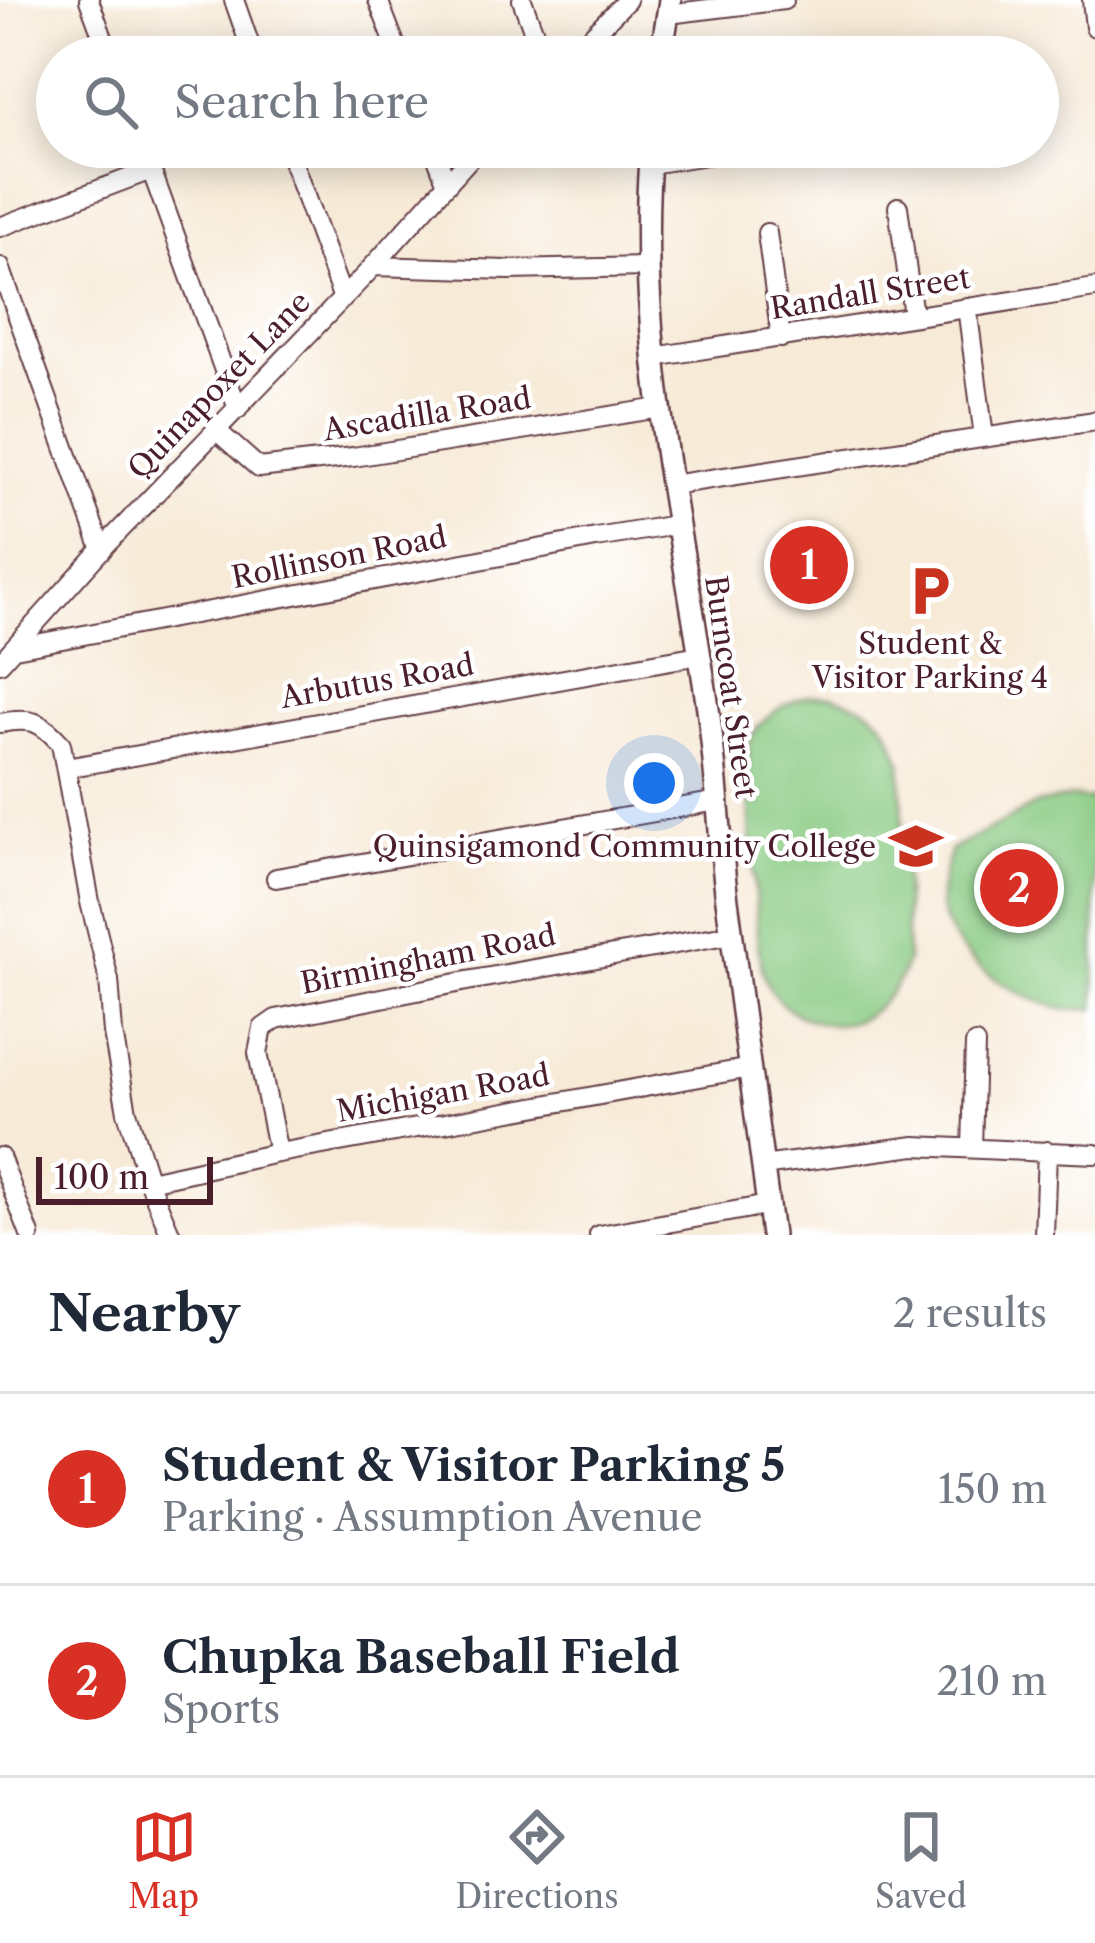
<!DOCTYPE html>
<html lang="en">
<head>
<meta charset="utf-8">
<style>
  :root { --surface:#fff; --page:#f2f2f3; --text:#1f2937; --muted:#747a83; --line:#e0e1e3; --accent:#d93025 }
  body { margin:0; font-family:"Libre Caslon Text",serif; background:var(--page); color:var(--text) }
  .scale { position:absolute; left:36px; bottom:30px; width:177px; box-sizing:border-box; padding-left:12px; border:6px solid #4a1f2b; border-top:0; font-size:33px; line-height:42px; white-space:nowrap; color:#4a1f2b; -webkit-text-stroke:9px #fff; paint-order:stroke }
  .you { position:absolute; left:654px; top:783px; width:42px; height:42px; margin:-30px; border:9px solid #fff; border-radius:50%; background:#1a73e8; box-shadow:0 0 0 18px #1a73e833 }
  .badge { display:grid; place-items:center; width:78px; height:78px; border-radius:50%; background:var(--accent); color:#fff; font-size:39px; font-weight:700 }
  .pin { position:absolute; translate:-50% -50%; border:6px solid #fff; box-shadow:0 3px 12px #0006 }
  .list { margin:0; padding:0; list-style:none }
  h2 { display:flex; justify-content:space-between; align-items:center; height:156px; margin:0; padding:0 48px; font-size:51px }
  h2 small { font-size:39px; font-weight:400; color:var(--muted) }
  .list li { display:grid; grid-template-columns:78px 1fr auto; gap:36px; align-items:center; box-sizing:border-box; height:192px; padding:0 48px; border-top:3px solid var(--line) }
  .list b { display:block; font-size:45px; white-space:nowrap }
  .list p { margin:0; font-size:39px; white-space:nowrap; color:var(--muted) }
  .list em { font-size:39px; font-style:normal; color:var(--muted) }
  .icon { flex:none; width:66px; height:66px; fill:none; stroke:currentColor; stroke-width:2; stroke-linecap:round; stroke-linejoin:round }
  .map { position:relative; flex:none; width:1095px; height:1235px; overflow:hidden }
  .search { position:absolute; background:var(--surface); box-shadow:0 6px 30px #0003; left:36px; right:36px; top:36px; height:132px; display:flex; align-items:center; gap:30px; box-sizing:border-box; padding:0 42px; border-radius:66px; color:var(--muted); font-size:45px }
  .sheet { height:540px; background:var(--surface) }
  nav { display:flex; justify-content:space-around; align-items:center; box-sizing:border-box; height:168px; border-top:3px solid var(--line); background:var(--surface); font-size:33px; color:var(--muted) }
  nav a { display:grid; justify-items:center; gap:6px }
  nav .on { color:var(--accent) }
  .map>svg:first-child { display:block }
  .green { fill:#8acb83; stroke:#6a7557; stroke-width:3 }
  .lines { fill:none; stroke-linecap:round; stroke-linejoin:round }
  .minor-casing { stroke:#643d45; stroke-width:22 }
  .major-casing { stroke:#643d45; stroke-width:26 }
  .minor { stroke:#fff; stroke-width:18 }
  .major { stroke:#fff; stroke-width:21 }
  .labels { text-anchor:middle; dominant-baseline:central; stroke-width:9; stroke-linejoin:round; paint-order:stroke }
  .street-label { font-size:30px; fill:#4a1f2b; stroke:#fff }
  .poi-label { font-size:30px; fill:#4a1f2b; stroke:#fff }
</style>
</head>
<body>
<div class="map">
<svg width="1095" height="1235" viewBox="0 0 1095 1235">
  <rect width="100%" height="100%" fill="#fff"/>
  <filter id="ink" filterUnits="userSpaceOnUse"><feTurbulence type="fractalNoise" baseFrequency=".00833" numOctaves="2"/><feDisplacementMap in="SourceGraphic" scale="24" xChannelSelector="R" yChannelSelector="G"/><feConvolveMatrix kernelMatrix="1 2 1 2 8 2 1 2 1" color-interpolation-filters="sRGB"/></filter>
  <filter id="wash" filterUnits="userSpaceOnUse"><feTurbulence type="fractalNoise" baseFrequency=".004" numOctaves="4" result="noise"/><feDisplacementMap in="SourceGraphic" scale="48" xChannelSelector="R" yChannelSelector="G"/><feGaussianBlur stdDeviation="2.7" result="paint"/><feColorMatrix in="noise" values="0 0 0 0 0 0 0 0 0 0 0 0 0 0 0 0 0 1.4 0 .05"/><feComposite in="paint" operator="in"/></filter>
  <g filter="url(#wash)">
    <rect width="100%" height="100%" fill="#f7ead7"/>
    <path class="green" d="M833,696C877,710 886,716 901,761L907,961C899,984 884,1006 862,1018C829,1034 781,1016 767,983C755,955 757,921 755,891C752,851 748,811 749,770C749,762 747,750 749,743C755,722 786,702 805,697C814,695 824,696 833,696Z
      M1072,797L1095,800V1009C1086,1009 1076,1010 1066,1009C1019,1001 948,957 940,906C938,888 946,866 951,850L1037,804Z"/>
  </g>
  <g filter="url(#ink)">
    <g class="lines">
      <g class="minor-casing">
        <path id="minor" d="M89,0L110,57
          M234,0L254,57
          M378,0L400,57
          M522,0L543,57
          M1092,0L1095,27
          M668,14L784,0
          M571,57L627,0
          M143,147L238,409
          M287,147L343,299
          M433,147L447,184
          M650,164L757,147
          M898,207L913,315
          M0,227L151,170
          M767,233L781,338
          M373,266L509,270L647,267
          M0,267L102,550
          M967,307L984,437
          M654,357L1095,288
          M217,431L259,468L353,457L660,408
          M671,485L1095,421
          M15,648L596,538L676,525
          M0,663L101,550L366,274L480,147
          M0,723C31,717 41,721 61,744L90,902L109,980L113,1033L127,1112L151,1188L171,1235
          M66,768L699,655
          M276,878L718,801
          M972,1148L975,1044
          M278,1153L258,1053L263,1028L276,1019L467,981L732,934
          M0,1157L30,1235
          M762,1166L915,1146L1095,1154
          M149,1181L273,1154L750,1068
          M599,1235L768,1205
          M1044,1235L1047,1151"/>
      </g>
      <g class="major-casing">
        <path id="major" d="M661,57L670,0
          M651,147C634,339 681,521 708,709C717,772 719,837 727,900C742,1012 757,1123 772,1235"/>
      </g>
      <use href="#minor" class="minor"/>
      <use href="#major" class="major"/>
    </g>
  </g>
  <defs>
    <g id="parking-bare" transform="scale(4.14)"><path d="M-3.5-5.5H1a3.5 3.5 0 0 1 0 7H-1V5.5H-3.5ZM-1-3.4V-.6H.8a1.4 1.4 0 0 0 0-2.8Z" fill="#c8321e" stroke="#fff" stroke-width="2.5" paint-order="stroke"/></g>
    <g id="university-bare" transform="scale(4.14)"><path d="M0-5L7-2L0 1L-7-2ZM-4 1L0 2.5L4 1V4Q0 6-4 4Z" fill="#c8321e" stroke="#fff" stroke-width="2.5" paint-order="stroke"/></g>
  </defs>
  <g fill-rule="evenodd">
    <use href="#parking-bare" x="930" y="591"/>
    <use href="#university-bare" x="916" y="846"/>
  </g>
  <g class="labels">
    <g class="street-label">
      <text transform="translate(870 293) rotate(-9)">Randall Street</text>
      <text transform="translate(219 385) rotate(-46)">Quinapoxet Lane</text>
      <text transform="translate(427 414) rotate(-9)">Ascadilla Road</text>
      <text transform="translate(339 557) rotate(-11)">Rollinson Road</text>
      <text transform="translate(377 681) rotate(-10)">Arbutus Road</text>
      <text transform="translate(731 687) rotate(82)">Burncoat Street</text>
      <text transform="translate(428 959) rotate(-11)">Birmingham Road</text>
      <text transform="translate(443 1093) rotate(-10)">Michigan Road</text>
    </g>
    <g class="poi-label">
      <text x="930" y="643">Student &amp;<tspan x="930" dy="34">Visitor Parking 4</tspan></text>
      <text x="876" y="846" text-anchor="end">Quinsigamond Community College</text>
    </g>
  </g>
</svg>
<div class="scale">100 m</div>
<div class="you"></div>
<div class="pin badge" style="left:809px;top:565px">1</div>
<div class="pin badge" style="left:1019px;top:888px">2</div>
<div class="search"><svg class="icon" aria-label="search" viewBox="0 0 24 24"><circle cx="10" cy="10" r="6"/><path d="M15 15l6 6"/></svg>Search here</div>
</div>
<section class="sheet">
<h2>Nearby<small>2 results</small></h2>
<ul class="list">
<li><span class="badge">1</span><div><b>Student &amp; Visitor Parking 5</b><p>Parking · Assumption Avenue</p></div><em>150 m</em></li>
<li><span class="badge">2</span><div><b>Chupka Baseball Field</b><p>Sports</p></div><em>210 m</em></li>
</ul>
</section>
<nav>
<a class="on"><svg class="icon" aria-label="map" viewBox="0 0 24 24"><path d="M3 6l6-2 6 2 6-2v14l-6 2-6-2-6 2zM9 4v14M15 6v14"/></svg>Map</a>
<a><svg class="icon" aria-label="directions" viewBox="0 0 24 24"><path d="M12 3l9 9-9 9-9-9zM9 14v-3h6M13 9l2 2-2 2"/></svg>Directions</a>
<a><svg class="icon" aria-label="saved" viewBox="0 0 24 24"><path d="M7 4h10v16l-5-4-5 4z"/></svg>Saved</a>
</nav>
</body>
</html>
